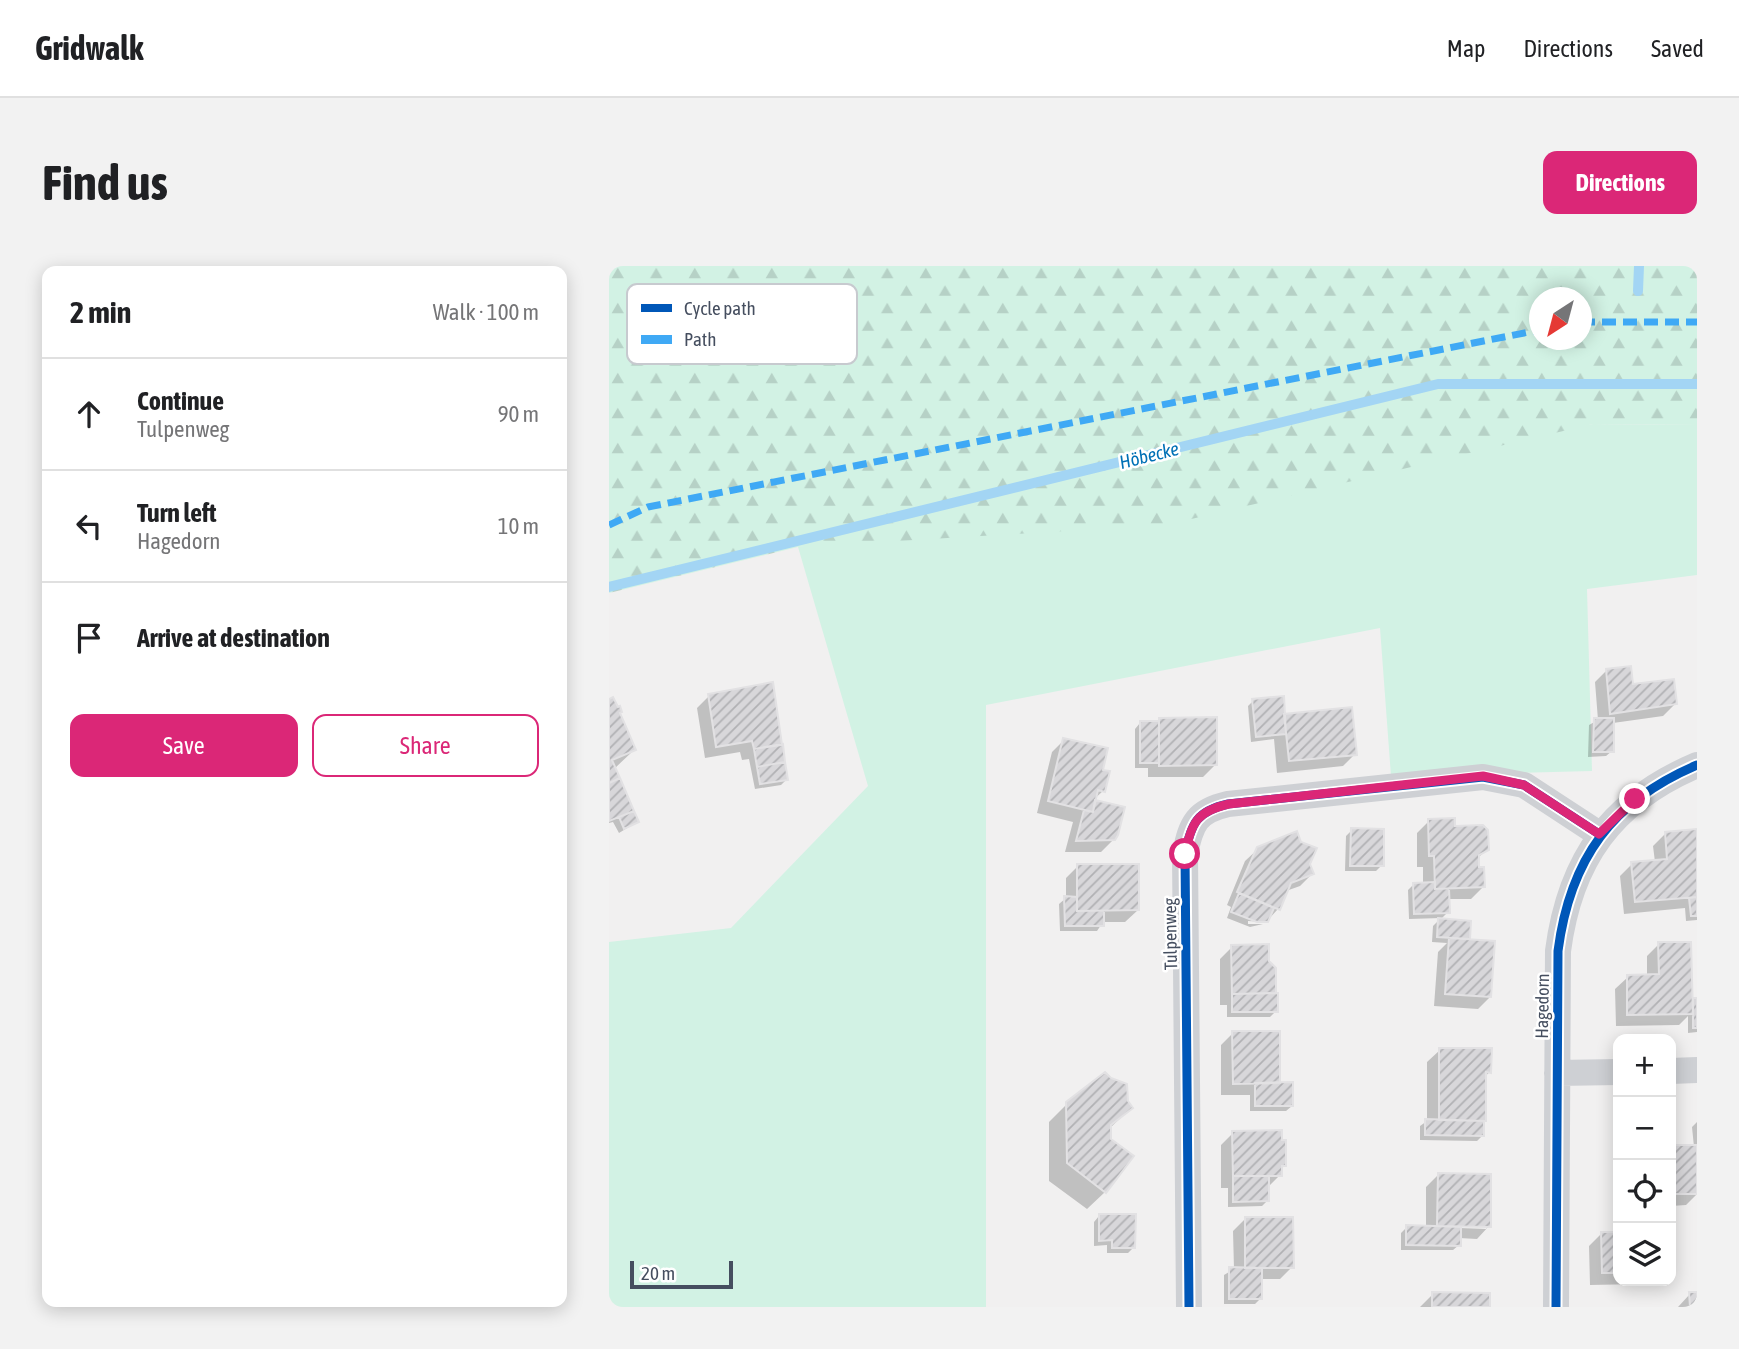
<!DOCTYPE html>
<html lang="en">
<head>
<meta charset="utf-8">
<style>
  :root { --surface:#fff; --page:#f2f2f2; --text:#202124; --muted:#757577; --line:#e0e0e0; --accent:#db2777 }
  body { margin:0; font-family:"Asap Condensed",sans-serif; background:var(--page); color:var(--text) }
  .controls { position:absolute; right:21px; bottom:21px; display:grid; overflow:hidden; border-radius:14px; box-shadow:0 4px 18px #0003 }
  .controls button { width:63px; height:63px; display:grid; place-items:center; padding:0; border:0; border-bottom:2px solid var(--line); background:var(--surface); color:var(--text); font:35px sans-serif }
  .compass { position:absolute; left:920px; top:21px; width:63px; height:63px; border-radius:50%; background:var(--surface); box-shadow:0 4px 18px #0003; rotate:216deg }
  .scale { position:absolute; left:21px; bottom:18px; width:103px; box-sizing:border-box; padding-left:7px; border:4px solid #454e5f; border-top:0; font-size:19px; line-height:24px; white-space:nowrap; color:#454e5f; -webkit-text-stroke:5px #fff; paint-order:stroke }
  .stop { position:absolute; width:21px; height:21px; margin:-16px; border:5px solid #db2777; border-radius:50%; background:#fff }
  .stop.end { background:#db2777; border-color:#fff; box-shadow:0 2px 7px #0008 }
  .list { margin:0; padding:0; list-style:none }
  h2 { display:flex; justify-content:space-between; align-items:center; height:91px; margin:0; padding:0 28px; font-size:30px }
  h2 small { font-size:23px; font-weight:400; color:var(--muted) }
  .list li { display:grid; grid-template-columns:46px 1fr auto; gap:21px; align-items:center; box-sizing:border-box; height:112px; padding:0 28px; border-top:2px solid var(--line) }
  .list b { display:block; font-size:26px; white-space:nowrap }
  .list p { margin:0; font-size:23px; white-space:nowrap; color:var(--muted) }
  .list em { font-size:23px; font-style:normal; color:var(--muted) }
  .actions { display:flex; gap:14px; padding:21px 28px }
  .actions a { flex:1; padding:16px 0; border:2px solid var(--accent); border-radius:14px; text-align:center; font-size:24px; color:var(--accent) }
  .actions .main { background:var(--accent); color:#fff }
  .icon { flex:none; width:38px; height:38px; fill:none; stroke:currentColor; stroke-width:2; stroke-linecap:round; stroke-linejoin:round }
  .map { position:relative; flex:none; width:1088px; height:1041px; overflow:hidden; border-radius:14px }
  header { display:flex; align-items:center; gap:42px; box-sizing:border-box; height:98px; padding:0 35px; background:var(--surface); border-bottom:2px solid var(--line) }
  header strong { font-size:33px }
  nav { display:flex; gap:38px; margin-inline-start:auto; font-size:24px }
  .intro { display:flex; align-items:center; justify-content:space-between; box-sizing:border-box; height:168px; padding:0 42px }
  h1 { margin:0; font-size:49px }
  .button { padding:18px 32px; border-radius:14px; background:var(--accent); color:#fff; font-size:24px; font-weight:700 }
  main { display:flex; gap:42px; padding:0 42px }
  aside { flex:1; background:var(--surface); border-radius:14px; box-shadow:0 4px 18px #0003 }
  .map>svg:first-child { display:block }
  .green { fill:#d2f2e4 }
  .forest { fill:url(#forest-firs); fill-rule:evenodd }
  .shadow { fill:#0003; fill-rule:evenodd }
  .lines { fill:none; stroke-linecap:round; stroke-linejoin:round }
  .stream { stroke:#a3d5f4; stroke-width:10 }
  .building { fill:url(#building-hatch); stroke:#e2e1e3; stroke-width:2 }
  .minor { stroke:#ced0d4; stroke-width:26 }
  .quiet { stroke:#3fa9f5; stroke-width:7; stroke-dasharray:14 7; stroke-linecap:butt }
  .cycleway-casing { stroke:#fff; stroke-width:13 }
  .cycleway { stroke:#0057b8; stroke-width:9 }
  .route { stroke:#db2777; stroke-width:9 }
  .labels { text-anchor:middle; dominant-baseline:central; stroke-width:5; stroke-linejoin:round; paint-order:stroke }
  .street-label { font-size:18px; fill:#454e5f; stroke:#fff }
  .water-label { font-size:19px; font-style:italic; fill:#0070b6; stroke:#fff }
  .key { fill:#fff; stroke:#c7cacf; stroke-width:2 }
  .key-label { font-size:19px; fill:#454e5f }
</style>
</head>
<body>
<header>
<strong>Gridwalk</strong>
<nav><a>Map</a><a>Directions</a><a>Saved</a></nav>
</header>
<div class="intro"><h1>Find us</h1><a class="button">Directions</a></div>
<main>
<aside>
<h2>2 min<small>Walk · 100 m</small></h2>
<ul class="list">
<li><svg class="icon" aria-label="ahead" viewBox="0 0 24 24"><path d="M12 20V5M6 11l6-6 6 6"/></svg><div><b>Continue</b><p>Tulpenweg</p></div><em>90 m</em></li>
<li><svg class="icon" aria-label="left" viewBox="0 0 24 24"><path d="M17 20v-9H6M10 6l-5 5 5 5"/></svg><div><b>Turn left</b><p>Hagedorn</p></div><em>10 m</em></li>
<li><svg class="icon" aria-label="arrive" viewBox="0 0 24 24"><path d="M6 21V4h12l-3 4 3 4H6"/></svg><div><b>Arrive at destination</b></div></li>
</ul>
<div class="actions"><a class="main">Save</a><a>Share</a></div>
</aside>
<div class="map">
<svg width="1088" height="1041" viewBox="0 0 1088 1041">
  <defs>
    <pattern id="forest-firs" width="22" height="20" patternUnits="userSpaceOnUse" patternTransform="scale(1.75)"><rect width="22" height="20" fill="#d2f2e4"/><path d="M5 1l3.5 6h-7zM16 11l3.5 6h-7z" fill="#b6d1c6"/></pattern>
    <pattern id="building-hatch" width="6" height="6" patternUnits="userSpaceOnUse" patternTransform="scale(1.75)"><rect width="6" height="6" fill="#d8d7da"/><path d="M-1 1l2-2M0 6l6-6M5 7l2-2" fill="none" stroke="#b1b1b4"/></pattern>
  </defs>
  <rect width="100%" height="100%" fill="#f1f0f0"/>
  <path class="green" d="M984,158L1088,159V309L978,323L983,505L782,510L771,362L377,439V1041H0V676L122,662L259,520L189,281Z"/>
  <path class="forest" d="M0,0H1088V159L984,158L557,259L189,281L0,327ZM930,32H972V74H930Z"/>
  <path class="shadow" d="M998,404L1022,420L1066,438L1054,450L1004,457L1003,485L997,490L979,491L980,459L989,454L986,416Z
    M163,418L178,513L172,519L146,523L140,493L133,494L131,486L96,492L88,442L100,430Z
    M0,435L9,447L25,484L5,503L28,556L10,567L4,556L0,557Z
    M644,435L674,449L746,488L734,500L668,507L665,473L642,476L639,440Z
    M551,454L606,499L594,511H539V502H526V463L531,457H547Z
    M455,474L492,505L494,525L483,535L505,573L492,586H456L464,556L428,547L443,486Z
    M820,555L845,562L878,583L868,593L874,621L862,633H839V646L831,654L859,672L857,675L881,731L869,743L825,740L829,686L838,677L823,676L824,660L832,652L800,653L799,624L805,618H814V601H808V567Z
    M743,564L773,599L767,605H736L737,570Z
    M1056,568L1088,575V654L1077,655L1076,642L1015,648L1011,610L1023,598L1046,596L1044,580Z
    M649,583L699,598L703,608L691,620L677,625L669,643L657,656L639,655V658H654L641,661L618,652L622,641L618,639L636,595Z
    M469,600L529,644L516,656H494L488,665H451L450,638L457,632V612Z
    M1050,678L1082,737L1088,734V766L1079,767V750L1070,759L1007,760L1006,723L1019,711L1038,710V690Z
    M623,681L659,695L665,702L667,745L661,751H618V739H611V693Z
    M624,767L669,818L683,840L677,845H641V829H612V779Z
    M831,784L881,806L875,811L874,869L868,875L811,874V860L818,855V796Z
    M517,835L522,842L500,863L496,926L478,943L440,915V856L458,838Z
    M1088,856V928L1077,939L1062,940V881H1085L1083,861Z
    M624,867L675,899L671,909L658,922V935L653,940L619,941V922H612V879Z
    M1009,891V940H1007L1006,894Z
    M829,909L880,960L868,973L850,972V979L844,984H792V967L798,961L817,962V921ZM850,959H878V963L850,962Z
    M490,950L525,981L519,987H498V979L485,980V956Z
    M636,953L683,1001L671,1013H652V1032L646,1038H615V1009L625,1003L624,965Z
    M992,968H1009V1015H1034L1031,1018L981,1019L980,980Z
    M824,1028L879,1041H811Z
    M1081,1028H1088V1041H1069Z"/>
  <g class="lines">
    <path class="stream" d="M1029,25L1030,0
      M0,321L829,118H1088"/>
  </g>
  <path class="building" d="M1022,400L1024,418L1065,413L1068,438L1001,448L997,403Z
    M164,416L173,479L145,483L143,475L107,481L99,428Z
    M675,430L677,468L647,471L643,433Z
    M4,431L9,441L11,440L13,446L11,447L27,484L3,494L11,512L0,517V433Z
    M743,441L748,489L680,495L675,448Z
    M608,451V499L550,500V452Z
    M985,452H1005V486H984Z
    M531,455H550V497H531Z
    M454,472L499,482L494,504L501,505L496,526L489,524L484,546L439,535Z
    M174,478L176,496L148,501L145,483Z
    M176,496L179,514L151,518L148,501Z
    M11,512L25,545L0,555V517Z
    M486,534L516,541L509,569L506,574L467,575L475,544L484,546Z
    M25,545L30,556L15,563L10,551Z
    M846,552V560L874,559L879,564L880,584L870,589V601H875L876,621L826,623L825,590H820L819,553Z
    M742,562L775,563V600H741Z
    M1088,563V631L1026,636L1022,596L1058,593L1056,566Z
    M688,565L692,576L708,582L701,598L705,608L682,617L671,644L628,626L648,581Z
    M468,598H530V644L468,645Z
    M826,616V623H840L841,647L805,648L804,617Z
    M630,627L665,642L659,656H648L622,646Z
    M455,630L468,631V645H495V660H456Z
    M1088,631V650H1082L1080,632Z
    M829,652L862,655L861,673L828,671Z
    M840,672L886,675L882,731L836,728Z
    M1049,676H1082L1084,748L1018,749V709L1050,708Z
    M660,678V695L667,702V727L623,728L622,679Z
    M669,727V746H623V728Z
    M1084,732H1088V762H1084Z
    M623,765H671V817L624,818Z
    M830,782H883L882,807L877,806V855L830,854Z
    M496,806L502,812L518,818L519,835L524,842L502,859V873L525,890L497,927L458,897L457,836Z
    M684,816V840H646V817Z
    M816,853L875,855V870L816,869Z
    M673,864V874H677V900H673V910H624L623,865Z
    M1062,879H1088V928H1062Z
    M829,907L882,908V961L828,960Z
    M624,910H660V935L624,936Z
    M490,948H527L526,982H503V974L490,975Z
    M636,951H684L685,1002H636Z
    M797,959L852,961V980L797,979Z
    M992,966H1009V1007H993Z
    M620,1001L653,1002V1033H620Z
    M823,1026L881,1027V1041H823Z
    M1080,1026H1088V1041H1081Z"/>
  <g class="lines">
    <path class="minor" d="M1062,805L1088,804
      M948,807L1009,806
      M580,1041L576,588C582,557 588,545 619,538L874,511L915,519L990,568
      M947,1041L949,685C961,593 1003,535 1088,499"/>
    <path class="quiet" d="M972,56H1088
      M0,259L39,241L930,64"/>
    <g class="cycleway-casing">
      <path id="cycleway" d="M580,1041L576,588C582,557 588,545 619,538L874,511L915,519L990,568
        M947,1041L949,685C961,593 1003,535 1088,499"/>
    </g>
    <use href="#cycleway" class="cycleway"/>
  </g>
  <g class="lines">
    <path class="route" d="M576,588C582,557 588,545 620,538L874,510L915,519L990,568L1026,533"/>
  </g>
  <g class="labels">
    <g class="street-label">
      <text transform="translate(561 668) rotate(-91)">Tulpenweg</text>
      <text transform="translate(933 740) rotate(-89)">Hagedorn</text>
    </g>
    <g class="water-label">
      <text transform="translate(540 189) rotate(-14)">Höbecke</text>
    </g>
  </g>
  <rect x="18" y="18" width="230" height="80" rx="10" class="key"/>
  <rect x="32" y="38" width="31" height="8" fill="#0057b8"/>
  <rect x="32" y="69" width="31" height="9" fill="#3fa9f5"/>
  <g class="key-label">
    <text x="75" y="49">Cycle path</text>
    <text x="75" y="80">Path</text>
  </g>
</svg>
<div class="controls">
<button>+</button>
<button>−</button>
<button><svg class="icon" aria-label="locate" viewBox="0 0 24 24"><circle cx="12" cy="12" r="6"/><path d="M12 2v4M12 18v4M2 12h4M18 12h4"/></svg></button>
<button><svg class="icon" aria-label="layers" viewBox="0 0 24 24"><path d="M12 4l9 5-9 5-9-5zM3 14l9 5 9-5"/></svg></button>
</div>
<svg class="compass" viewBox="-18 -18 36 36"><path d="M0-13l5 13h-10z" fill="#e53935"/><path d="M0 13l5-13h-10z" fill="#757577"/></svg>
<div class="scale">20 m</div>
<div class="stop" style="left:576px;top:588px"></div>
<div class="stop end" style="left:1026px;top:533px"></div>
</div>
</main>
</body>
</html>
